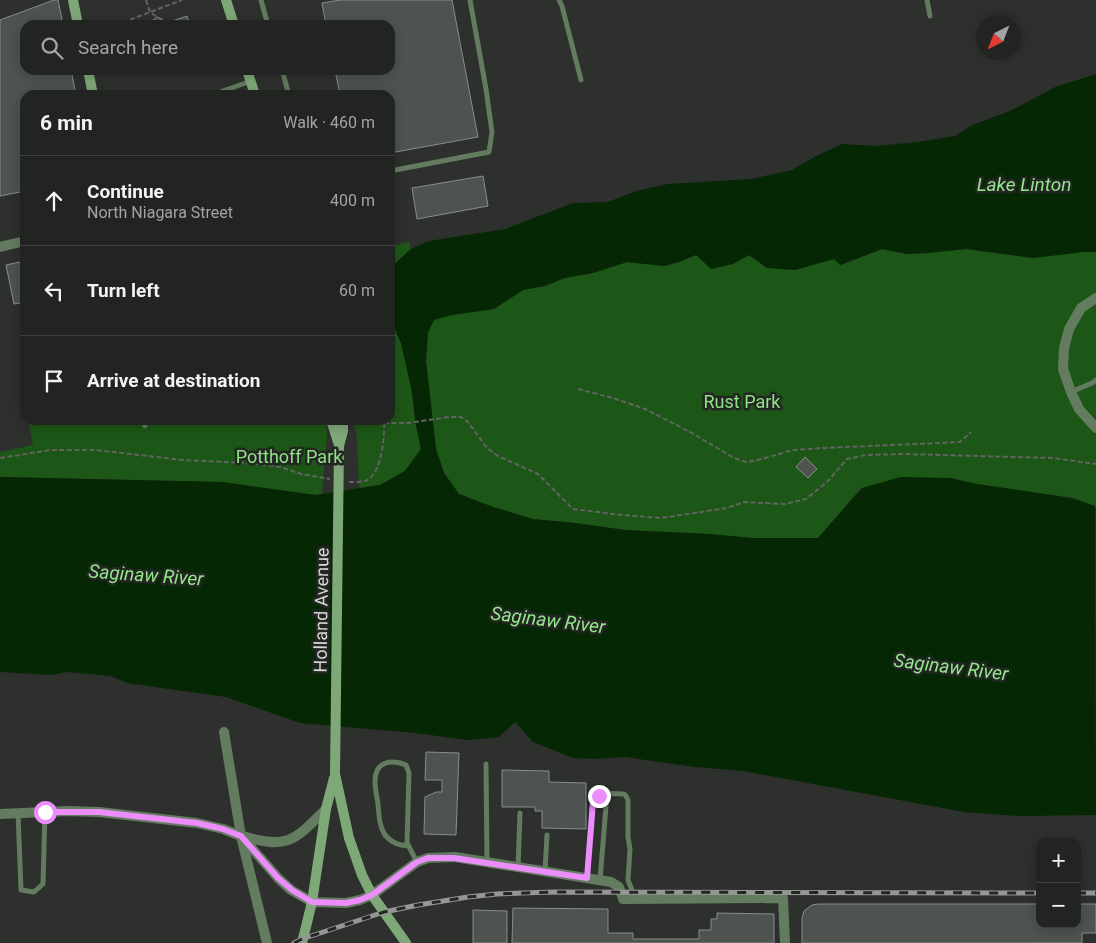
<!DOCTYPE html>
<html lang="en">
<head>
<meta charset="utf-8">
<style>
  :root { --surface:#222422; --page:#2e302f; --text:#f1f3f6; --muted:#a2a4a5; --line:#3f4140 }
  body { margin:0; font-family:Roboto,sans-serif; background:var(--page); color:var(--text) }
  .controls { position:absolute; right:15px; bottom:15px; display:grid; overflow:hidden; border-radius:10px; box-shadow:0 2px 12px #0003 }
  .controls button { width:45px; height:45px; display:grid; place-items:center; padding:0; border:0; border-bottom:1px solid var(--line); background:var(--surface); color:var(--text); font:25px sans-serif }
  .compass { position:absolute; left:976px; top:15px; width:45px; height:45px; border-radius:50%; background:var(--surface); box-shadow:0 2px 12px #0003; rotate:222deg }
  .stop { position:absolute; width:15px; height:15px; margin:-11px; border:4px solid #eb8dfb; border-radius:50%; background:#fff }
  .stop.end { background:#eb8dfb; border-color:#fff; box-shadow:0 1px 5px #0008 }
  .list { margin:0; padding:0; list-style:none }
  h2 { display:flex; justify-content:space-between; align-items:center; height:65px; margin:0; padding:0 20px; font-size:21px }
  h2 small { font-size:16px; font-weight:400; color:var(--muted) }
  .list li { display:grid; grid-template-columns:32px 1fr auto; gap:15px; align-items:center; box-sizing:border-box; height:90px; padding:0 20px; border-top:1px solid var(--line) }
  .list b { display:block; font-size:19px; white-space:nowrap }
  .list p { margin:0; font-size:16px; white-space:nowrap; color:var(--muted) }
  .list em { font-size:16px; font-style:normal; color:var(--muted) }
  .icon { flex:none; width:28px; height:28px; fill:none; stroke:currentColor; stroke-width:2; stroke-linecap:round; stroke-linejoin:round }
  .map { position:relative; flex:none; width:1096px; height:943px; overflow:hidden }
  .search { position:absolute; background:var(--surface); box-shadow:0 2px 12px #0003; left:20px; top:20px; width:375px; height:55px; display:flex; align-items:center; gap:12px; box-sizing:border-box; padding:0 18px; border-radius:15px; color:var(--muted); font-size:19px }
  .panel { position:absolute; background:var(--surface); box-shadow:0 2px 12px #0003; left:20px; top:90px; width:375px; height:335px; border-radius:15px }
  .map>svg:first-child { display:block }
  .green { fill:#1d5717 }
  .water { fill:#062704 }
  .building { fill:#4f534f; stroke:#8a8e8a }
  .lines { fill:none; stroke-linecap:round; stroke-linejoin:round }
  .path { stroke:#626462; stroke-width:2; stroke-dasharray:5 2.5; stroke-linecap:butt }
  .lane { stroke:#637c5f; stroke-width:5 }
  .street { stroke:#637c5f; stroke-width:10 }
  .secondary { stroke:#7fa879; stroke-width:10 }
  .rail-casing { stroke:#959795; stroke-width:5 }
  .rail { stroke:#232623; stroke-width:3; stroke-dasharray:9; stroke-linecap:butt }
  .route { stroke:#eb8dfb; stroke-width:6 }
  .labels { text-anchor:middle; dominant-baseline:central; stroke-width:5; stroke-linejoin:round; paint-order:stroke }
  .park-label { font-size:18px; fill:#8fe285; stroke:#232623 }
  .street-label { font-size:18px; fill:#d6d8d6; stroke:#232623 }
  .water-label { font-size:19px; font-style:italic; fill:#93e689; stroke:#232623 }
</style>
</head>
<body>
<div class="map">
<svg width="1096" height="943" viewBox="0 0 1096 943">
  <rect width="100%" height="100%" fill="#2d302d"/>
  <path class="green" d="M409,242L411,249L390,268V246Z
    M882,249L907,254L927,253L966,249L1033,258L1083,252H1096V507L1072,498L977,484L950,478L861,488L818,538H753L708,534L625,530L575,523L533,519L493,507L459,494L444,473L436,450L426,361L428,332L434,320L452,315L494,309L523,290L545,286L565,278L593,273L627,262L664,266L679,262L696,255L733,264L749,255L767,268L834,259L841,265Z
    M390,317L401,343L412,392L415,420L421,449L405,471L380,485L359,488L357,436L353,420H390Z
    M28,420H326L327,434L322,494L315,495L223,482L0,477V452L33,445Z"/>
  <path class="water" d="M1096,74V252H1083L1033,258L966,249L927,253L907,254L882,249L840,265L834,259L795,270L767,268L749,255L733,264L711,269L696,255L679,262L664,266L627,262L593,273L565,278L545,286L523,290L494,309L452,315L434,320L428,332L426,361L436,449L444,473L459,494L493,507L533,519L575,523L625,530L708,534L753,538H818L862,488L901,477L950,478L977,484L1072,498L1095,506L1096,815L1019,816L964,812L743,771L694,767L625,757L593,759L573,758L533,742L515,722L499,737L468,740L415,733L300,723L226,697L127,683L111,676L66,672L51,675L0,672V477L223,482L315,495L380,485L405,471L421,449L415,420L412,392L401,343L390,317V268L411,249L429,241L505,229L573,203L608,202L636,191L668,184L751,179L792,170L816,156L842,144L875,146L918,142L955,136L972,125L1010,111L1035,98L1055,87Z"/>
  <path class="building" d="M54,0H58L63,25H25V70H71L76,95H25V191L0,196V20Z
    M340,0H452L478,137L390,153V95H340L335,70H390V25H326L322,3Z
    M187,16L190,25H154L153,20L157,17L162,19L166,23Z
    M483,176L488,206L417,219L412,188Z
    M25,261V302L14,304L6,265Z
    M805,457L817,469L808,478L796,467Z
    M426,752L459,753L456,835L424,834L425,797L436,792H442V780H425Z
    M502,770L549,771V782L586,783V829L542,828V811H535V807H502Z
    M818,904H1040V924H1077V904H1096V933H1082V943H802V918L804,911L812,905Z
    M513,908L608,909V933H633V939H699V930H711V919H717V913L774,914V943H512Z
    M473,910L507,911V943H473Z"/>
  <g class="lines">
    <path class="path" d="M146,0L150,12L157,17
      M116,25L182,0
      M578,389L613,398L645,409L692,433L734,458L746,462L758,460L793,450L823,448L960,442L971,432
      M384,423H408L449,417H461L468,422L487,448L498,456L538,474L573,509L622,515L661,518L727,508L744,502L785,504L806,499L828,481L847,459L866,455L903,454L1053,458L1096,464
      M0,458L51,450H96L183,460L247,463L281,467L301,474L330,479
      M349,482C354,482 360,482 365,481C382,476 385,435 384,420"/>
    <path class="lane" d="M261,0L268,25
      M559,0L562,6L581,80
      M927,0L930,16
      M282,70L289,95
      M220,92L251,81
      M390,171L489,152L492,132L486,89L470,0
      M1071,392L1092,383L1096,380
      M144,420L145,426
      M486,764L487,862
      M18,813L21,890L34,892L43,884L45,812
      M409,846C398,845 392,843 385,835C379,826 379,815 378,804C377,797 375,789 375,781C375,761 392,759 406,765L409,773L407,843L417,862
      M518,867L520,813
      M545,871L547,835
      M587,878L593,802C599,791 612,794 624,794L626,796L628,800V837L630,849L628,880L635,898
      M600,880L607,794"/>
    <path class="street" d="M0,247L25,241
      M1096,298L1081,308L1069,329L1064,348L1063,369L1071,392L1079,409L1096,428
      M224,732L241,836L267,943
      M0,814L68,811L99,812L197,823L223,829L241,836L278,878L291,890L312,902L346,903L360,900L372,895L417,862L428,858L455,857L611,882L619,887L623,899L783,898L785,943
      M243,836C288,850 295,840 326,809"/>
    <path class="secondary" d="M73,0L78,25
      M226,0L234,25
      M88,70L93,95
      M247,70L255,95
      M331,420L339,445
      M343,420V431L339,446L335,774L349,838L362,875L372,895L406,943
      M302,943L312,902L326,809L334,778"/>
    <g class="rail-casing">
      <path id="rail" d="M1077,893H1096
        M294,943L302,939L384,912L418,905L468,897L497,894L553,892L1040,893"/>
    </g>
    <use href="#rail" class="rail"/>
  </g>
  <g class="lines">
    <path class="route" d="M45,812H99L197,823L223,829L241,836L278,878L292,890L312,902L346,903L360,900L372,895L417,862L428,858H454L587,878L593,802L595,799L599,796"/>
  </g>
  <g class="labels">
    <g class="park-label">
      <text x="742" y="401">Rust Park</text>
      <text x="289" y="456">Potthoff Park</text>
    </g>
    <g class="street-label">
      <text transform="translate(321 610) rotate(-89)">Holland Avenue</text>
    </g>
    <g class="water-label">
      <text x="1024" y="184">Lake Linton</text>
      <text transform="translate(146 575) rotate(4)">Saginaw River</text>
      <text transform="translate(548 620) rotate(7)">Saginaw River</text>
      <text transform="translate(951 667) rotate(7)">Saginaw River</text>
    </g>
  </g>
</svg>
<div class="controls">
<button>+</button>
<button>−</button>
</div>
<svg class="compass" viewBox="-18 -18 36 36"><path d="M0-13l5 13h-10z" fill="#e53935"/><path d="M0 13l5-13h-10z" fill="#a2a4a5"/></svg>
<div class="stop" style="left:45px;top:812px"></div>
<div class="stop end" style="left:599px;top:796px"></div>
<div class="search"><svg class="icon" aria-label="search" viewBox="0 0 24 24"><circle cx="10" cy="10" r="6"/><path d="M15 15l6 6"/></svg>Search here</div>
<section class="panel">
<h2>6 min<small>Walk · 460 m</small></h2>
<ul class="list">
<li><svg class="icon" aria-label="ahead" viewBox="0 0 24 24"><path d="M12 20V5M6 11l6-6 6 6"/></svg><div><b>Continue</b><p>North Niagara Street</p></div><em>400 m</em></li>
<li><svg class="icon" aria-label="left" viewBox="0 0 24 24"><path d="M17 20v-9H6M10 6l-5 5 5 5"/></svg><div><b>Turn left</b></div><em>60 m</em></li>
<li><svg class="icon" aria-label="arrive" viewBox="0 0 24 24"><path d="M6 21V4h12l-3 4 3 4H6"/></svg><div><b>Arrive at destination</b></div></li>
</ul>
</section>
</div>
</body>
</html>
